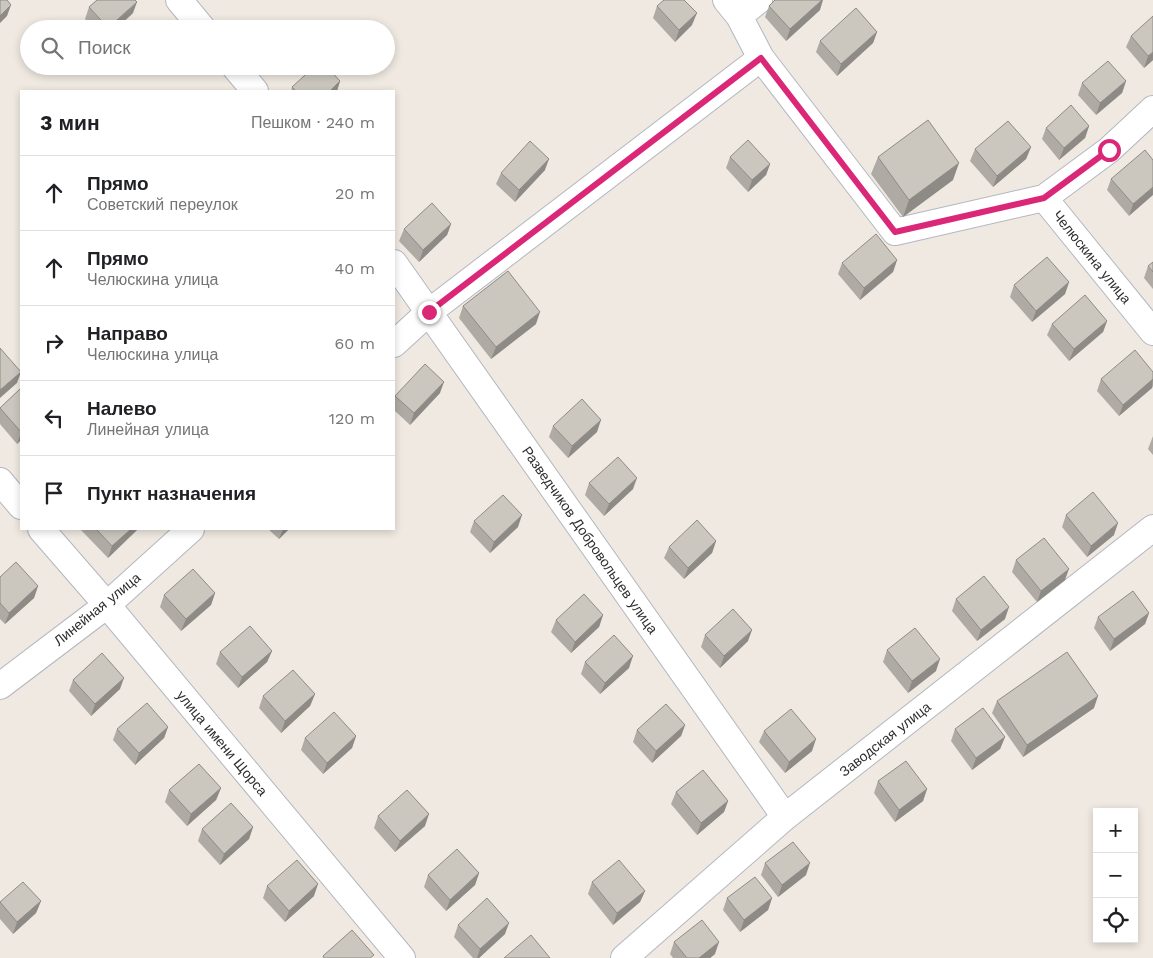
<!DOCTYPE html>
<html lang="ru">
<head>
<meta charset="utf-8">
<style>
  :root { --surface:#fff; --page:#f6f6f6; --text:#202124; --muted:#757577; --line:#e0e0e0 }
  body { margin:0; font-family:"Work Sans",sans-serif; background:var(--page); color:var(--text) }
  .controls { position:absolute; right:15px; bottom:15px; display:grid; overflow:hidden; border-radius:0px; box-shadow:0 2px 8px #0003 }
  .controls button { width:45px; height:45px; display:grid; place-items:center; padding:0; border:0; border-bottom:1px solid var(--line); background:var(--surface); color:var(--text); font:25px sans-serif }
  .stop { position:absolute; width:15px; height:15px; margin:-11px; border:4px solid #db2777; border-radius:50%; background:#fff }
  .stop.end { background:#db2777; border-color:#fff; box-shadow:0 1px 5px #0008 }
  .list { margin:0; padding:0; list-style:none }
  h2 { display:flex; justify-content:space-between; align-items:center; height:65px; margin:0; padding:0 20px; font-size:21px }
  h2 small { font-size:16px; font-weight:400; color:var(--muted) }
  .list li { display:grid; grid-template-columns:32px 1fr auto; gap:15px; align-items:center; box-sizing:border-box; height:75px; padding:0 20px; border-top:1px solid var(--line) }
  .list b { display:block; font-size:19px; white-space:nowrap }
  .list p { margin:0; font-size:16px; white-space:nowrap; color:var(--muted) }
  .list em { font-size:16px; font-style:normal; color:var(--muted) }
  .icon { flex:none; width:28px; height:28px; fill:none; stroke:currentColor; stroke-width:2; stroke-linecap:round; stroke-linejoin:round }
  .map { position:relative; flex:none; width:1153px; height:958px; overflow:hidden }
  .search { position:absolute; background:var(--surface); box-shadow:0 2px 8px #0003; left:20px; top:20px; width:375px; height:55px; display:flex; align-items:center; gap:12px; box-sizing:border-box; padding:0 18px; border-radius:28px; color:var(--muted); font-size:19px }
  .panel { position:absolute; background:var(--surface); box-shadow:0 2px 8px #0003; left:20px; top:90px; width:375px; height:440px; border-radius:0px }
  .map>svg:first-child { display:block }
  .lines { fill:none; stroke-linecap:round; stroke-linejoin:round }
  .street-casing { stroke:#b4b7c1; stroke-width:28 }
  .street { stroke:#fff; stroke-width:26 }
  .wall { fill:#afaba4 }
  .shaded-wall { fill:#8e8b86 }
  .building { fill:#cbc7bf; stroke:#8e8b86 }
  .route { stroke:#db2777; stroke-width:6 }
  .labels { text-anchor:middle; dominant-baseline:central; stroke-width:4; stroke-linejoin:round; paint-order:stroke }
  .street-label { font-size:14px; fill:#2e2e2e; stroke:#fff }
</style>
</head>
<body>
<div class="map">
<svg width="1153" height="958" viewBox="0 0 1153 958">
  <rect width="100%" height="100%" fill="#efe9e1"/>
  <g class="lines">
    <g class="street-casing">
      <path id="street" d="M179,0L203,29
        M726,0L739,16L761,58L895,232L1044,198L1153,332
        M739,16L759,0
        M234,66L255,91
        M1044,198L1109,150L1153,109
        M394,263L785,817
        M394,344L429,312L761,58
        M0,481L21,506
        M41,529L107,605L402,958
        M0,686L107,605L191,529
        M624,958L785,817L1153,528"/>
    </g>
    <use href="#street" class="street"/>
  </g>
  <path class="wall" d="M657,6L692,25L675,42L653,18Z
    M769,6L820,10L786,41L765,17Z
    M89,7L133,13L116,29H94L85,19Z
    M877,32L873,43L837,76L816,52L820,41Z
    M1131,36L1153,60L1144,68L1126,47Z
    M340,81L337,91H291L292,87Z
    M1126,81L1122,93L1096,115L1078,95L1082,83Z
    M1089,126L1085,138L1059,160L1042,139L1046,128Z
    M1031,147L1026,159L993,187L970,161L975,149Z
    M730,157L770,164L766,175L748,192L726,168Z
    M878,157L953,180L903,217L871,174Z
    M1153,160L1129,216L1107,190L1111,179Z
    M545,170L515,202L496,184L501,173Z
    M451,224L447,235L419,262L399,241L404,229Z
    M897,260L893,272L860,300L838,274L842,263Z
    M1153,262V289L1144,278L1148,266Z
    M1069,282L1065,294L1032,322L1010,297L1014,285Z
    M463,306L536,324L491,359L459,318Z
    M1107,321L1103,332L1069,361L1047,335L1052,324Z
    M1153,372V386L1152,388L1119,416L1097,391L1101,379Z
    M21,388V440L17,444L0,424V408Z
    M440,393L410,425L394,410V400L395,396Z
    M553,426L597,432L568,458L549,437Z
    M1153,436V455L1148,449Z
    M589,483L633,489L604,516L585,495Z
    M1066,515L1114,535L1087,557L1062,527Z
    M474,521L518,527L490,553L470,532Z
    M80,529H138L137,530L108,558Z
    M268,529H289L279,539Z
    M716,541L712,553L684,579L664,558L669,547Z
    M1016,560L1065,580L1037,602L1012,572Z
    M0,577L38,586L34,598L5,624L0,619Z
    M215,593L211,605L181,631L160,607L164,595Z
    M956,599L1005,619L977,641L952,611Z
    M1149,613L1145,624L1110,651L1094,628L1098,617Z
    M603,615L599,627L571,653L551,632L556,620Z
    M705,635L748,641L720,668L701,647Z
    M887,650L936,671L908,693L883,662Z
    M272,651L267,662L238,688L216,664L220,652Z
    M585,662L629,668L600,694L581,674Z
    M73,680L120,689L91,716L69,691Z
    M315,694L310,706L281,733L259,708L263,696Z
    M997,701L1094,708L1023,757L992,713Z
    M685,725L681,736L652,763L633,742L637,730Z
    M168,727L164,738L135,765L113,740L117,729Z
    M955,729L1005,737L1000,749L972,770L951,741Z
    M764,731L812,751L785,773L759,742Z
    M356,736L352,748L323,774L301,750L305,738Z
    M878,781L927,789L923,801L895,822L874,793Z
    M221,788L216,800L187,826L165,802L169,790Z
    M676,792L728,801L724,812L697,835L671,804Z
    M378,816L425,826L395,852L374,828Z
    M253,827L249,839L220,865L198,841L202,829Z
    M765,863L806,875L778,897L761,875Z
    M479,873L475,885L446,911L424,887L428,875Z
    M592,882L645,891L640,902L613,925L588,894Z
    M267,886L314,896L285,922L263,898Z
    M727,898H772L768,910L740,932L723,910Z
    M41,901L36,913L13,934L0,919V902Z
    M458,925L505,934L479,958H473L454,937Z
    M674,942L715,954L710,958H673L670,954Z"/>
  <path class="shaded-wall" d="M822,0H823L820,10L786,41L790,29Z
    M137,2L133,13L116,29H108Z
    M11,5L7,16L0,23V16Z
    M697,13L692,25L675,42L679,30Z
    M877,32L873,43L837,76L841,64Z
    M1153,52V60L1144,68L1148,56Z
    M340,81L337,91H330Z
    M1126,81L1122,93L1096,115L1100,103Z
    M1089,126L1085,138L1059,160L1064,148Z
    M1031,147L1026,159L993,187L997,176Z
    M549,159L545,170L515,202L519,190Z
    M959,163L953,180L903,217L909,200Z
    M770,164L766,175L748,192L752,180Z
    M1153,187V195L1129,216L1133,204Z
    M451,224L447,235L419,262L423,250Z
    M897,260L893,272L860,300L864,288Z
    M1069,282L1065,294L1032,322L1036,311Z
    M540,312L536,324L491,359L496,347Z
    M1107,321L1103,332L1069,361L1074,349Z
    M21,372L17,383L0,398V390Z
    M1153,379L1152,388L1119,416L1123,405Z
    M444,382L440,393L410,425L414,413Z
    M601,420L597,432L568,458L572,446Z
    M21,433V440L17,444Z
    M637,478L633,489L604,516L609,504Z
    M522,515L518,527L490,553L494,542Z
    M1118,523L1114,535L1087,557L1091,546Z
    M131,529H138L137,530L108,558L112,546Z
    M283,529H289L279,539Z
    M716,541L712,553L684,579L688,568Z
    M1069,569L1065,580L1037,602L1041,591Z
    M38,586L34,598L5,624L9,613Z
    M215,593L211,605L181,631L186,619Z
    M1009,607L1005,619L977,641L981,630Z
    M1149,613L1145,624L1110,651L1114,639Z
    M603,615L599,627L571,653L575,642Z
    M752,630L748,641L720,668L724,656Z
    M272,651L267,662L238,688L242,677Z
    M633,656L629,668L600,694L605,683Z
    M940,659L936,671L908,693L912,681Z
    M124,678L120,689L91,716L95,704Z
    M315,694L310,706L281,733L285,721Z
    M1098,696L1094,708L1023,757L1027,745Z
    M685,725L681,736L652,763L656,751Z
    M168,727L164,738L135,765L139,753Z
    M356,736L352,748L323,774L327,763Z
    M1005,737L1000,749L972,770L976,758Z
    M816,739L812,751L785,773L789,762Z
    M221,788L216,800L187,826L191,814Z
    M927,789L923,801L895,822L899,810Z
    M728,801L724,812L697,835L701,823Z
    M429,814L425,826L395,852L400,841Z
    M253,827L249,839L220,865L224,854Z
    M810,863L806,875L778,897L782,885Z
    M479,873L475,885L446,911L450,900Z
    M318,884L314,896L285,922L289,911Z
    M645,891L640,902L613,925L617,913Z
    M772,898L768,910L740,932L744,920Z
    M41,901L36,913L13,934L17,922Z
    M509,923L505,934L479,958H477L480,949Z
    M719,942L715,954L710,958H699Z"/>
  <path class="building" d="M0,0H7L11,5L0,16Z
    M97,0H135L137,2L108,28L89,7Z
    M664,0H684L697,13L679,30L657,6Z
    M775,0H822L790,29L769,6Z
    M856,8L877,32L841,64L820,41Z
    M1153,16V52L1148,56L1131,36Z
    M1108,61L1126,81L1100,103L1082,83Z
    M315,66H326L340,81L330,91H296L292,87Z
    M1071,105L1089,126L1064,148L1046,128Z
    M928,120L959,163L909,200L878,157Z
    M1008,121L1031,147L997,176L975,149Z
    M748,140L770,164L752,180L730,157Z
    M530,141L549,159L519,190L501,173Z
    M1145,150L1153,160V187L1133,204L1111,179Z
    M432,203L451,224L423,250L404,229Z
    M876,234L897,260L864,288L842,263Z
    M1047,257L1069,282L1036,311L1014,285Z
    M1153,262V272L1148,266Z
    M508,271L540,312L496,347L463,306Z
    M1085,295L1107,321L1074,349L1052,324Z
    M0,348L21,372L0,390Z
    M1135,350L1153,372V379L1123,405L1101,379Z
    M425,364L444,382L414,413L395,396Z
    M21,388V432L0,408Z
    M582,399L601,420L572,446L553,426Z
    M618,457L637,478L609,504L589,483Z
    M1093,492L1118,523L1091,546L1066,515Z
    M503,495L522,515L494,542L474,521Z
    M697,520L716,541L688,568L669,547Z
    M96,529H131L112,546Z
    M1044,538L1069,569L1041,591L1016,560Z
    M16,562L38,586L9,613L0,603V577Z
    M193,569L215,593L186,619L164,595Z
    M984,576L1009,607L981,630L956,599Z
    M1133,591L1149,613L1114,639L1098,617Z
    M584,594L603,615L575,642L556,620Z
    M733,609L752,630L724,656L705,635Z
    M250,626L272,651L242,677L220,652Z
    M915,628L940,659L912,681L887,650Z
    M614,635L633,656L605,683L585,662Z
    M1067,652L1098,696L1027,745L997,701Z
    M102,653L124,678L95,704L73,680Z
    M293,670L315,694L285,721L263,696Z
    M147,703L168,727L139,753L117,729Z
    M666,704L685,725L656,751L637,730Z
    M983,708L1005,737L976,758L955,729Z
    M791,709L816,739L789,762L764,731Z
    M334,712L356,736L327,763L305,738Z
    M906,761L927,789L899,810L878,781Z
    M199,764L221,788L191,814L169,790Z
    M703,770L728,801L701,823L676,792Z
    M407,790L429,814L400,841L378,816Z
    M231,803L253,827L224,854L202,829Z
    M793,842L810,863L782,885L765,863Z
    M457,849L479,873L450,900L428,875Z
    M297,860L318,884L289,911L267,886Z
    M619,860L645,891L617,913L592,882Z
    M755,877L772,898L744,920L727,898Z
    M23,882L41,901L17,922L0,902Z
    M487,898L509,923L480,949L458,925Z
    M702,920L719,942L699,958H687L674,942Z
    M352,930L374,955L370,958H324L323,956Z
    M531,935L550,958H504Z"/>
  <g class="lines">
    <path class="route" d="M429,312L761,58L895,232L1044,198L1109,150"/>
  </g>
  <g class="labels">
    <g class="street-label">
      <text transform="translate(1092 257) rotate(51)">Челюскина улица</text>
      <text transform="translate(590 540) rotate(55)">Разведчиков Добровольцев улица</text>
      <text transform="translate(97 609) rotate(-39)">Линейная улица</text>
      <text transform="translate(885 739) rotate(-38)">Заводская улица</text>
      <text transform="translate(222 743) rotate(50)">улица имени Щорса</text>
    </g>
  </g>
</svg>
<div class="controls">
<button>+</button>
<button>−</button>
<button><svg class="icon" aria-label="locate" viewBox="0 0 24 24"><circle cx="12" cy="12" r="6"/><path d="M12 2v4M12 18v4M2 12h4M18 12h4"/></svg></button>
</div>
<div class="stop" style="left:1109px;top:150px"></div>
<div class="stop end" style="left:429px;top:312px"></div>
<div class="search"><svg class="icon" aria-label="search" viewBox="0 0 24 24"><circle cx="10" cy="10" r="6"/><path d="M15 15l6 6"/></svg>Поиск</div>
<section class="panel">
<h2>3 мин<small>Пешком · 240 m</small></h2>
<ul class="list">
<li><svg class="icon" aria-label="ahead" viewBox="0 0 24 24"><path d="M12 20V5M6 11l6-6 6 6"/></svg><div><b>Прямо</b><p>Советский переулок</p></div><em>20 m</em></li>
<li><svg class="icon" aria-label="ahead" viewBox="0 0 24 24"><path d="M12 20V5M6 11l6-6 6 6"/></svg><div><b>Прямо</b><p>Челюскина улица</p></div><em>40 m</em></li>
<li><svg class="icon" aria-label="right" viewBox="0 0 24 24"><path d="M7 20v-9h11M14 6l5 5-5 5"/></svg><div><b>Направо</b><p>Челюскина улица</p></div><em>60 m</em></li>
<li><svg class="icon" aria-label="left" viewBox="0 0 24 24"><path d="M17 20v-9H6M10 6l-5 5 5 5"/></svg><div><b>Налево</b><p>Линейная улица</p></div><em>120 m</em></li>
<li><svg class="icon" aria-label="arrive" viewBox="0 0 24 24"><path d="M6 21V4h12l-3 4 3 4H6"/></svg><div><b>Пункт назначения</b></div></li>
</ul>
</section>
</div>
</body>
</html>
